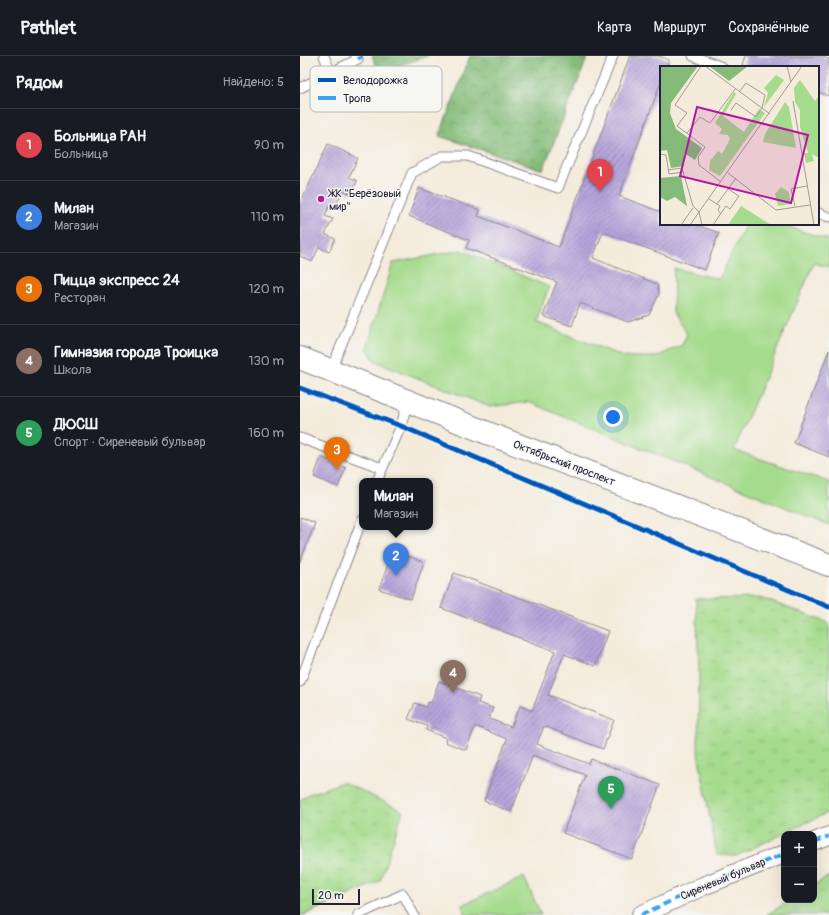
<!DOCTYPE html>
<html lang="ru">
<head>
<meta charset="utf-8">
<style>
  :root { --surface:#171b24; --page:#242831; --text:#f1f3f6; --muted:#9ea1a6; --line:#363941; --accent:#d690ce }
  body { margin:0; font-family:Pangolin,sans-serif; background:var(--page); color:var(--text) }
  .controls { position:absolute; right:12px; bottom:12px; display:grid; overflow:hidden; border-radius:8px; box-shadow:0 4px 16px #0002 }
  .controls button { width:36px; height:36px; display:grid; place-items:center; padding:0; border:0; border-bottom:1px solid var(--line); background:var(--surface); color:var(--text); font:20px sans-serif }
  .scale { position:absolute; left:12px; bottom:10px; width:48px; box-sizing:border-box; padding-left:4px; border:2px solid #22223b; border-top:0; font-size:11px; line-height:14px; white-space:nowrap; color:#22223b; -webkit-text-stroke:3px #f6f6f2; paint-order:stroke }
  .you { position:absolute; left:313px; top:361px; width:14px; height:14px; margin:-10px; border:3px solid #fff; border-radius:50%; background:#1a73e8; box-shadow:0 0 0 6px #1a73e833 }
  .badge { display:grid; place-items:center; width:26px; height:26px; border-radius:50%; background:var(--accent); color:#fff; font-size:13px; font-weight:700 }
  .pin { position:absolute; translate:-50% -33px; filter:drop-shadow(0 1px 2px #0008) }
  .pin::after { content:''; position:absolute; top:21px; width:14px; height:12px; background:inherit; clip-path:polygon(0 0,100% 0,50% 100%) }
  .popup { position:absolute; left:59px; top:422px; width:74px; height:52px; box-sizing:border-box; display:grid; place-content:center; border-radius:8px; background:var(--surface); filter:drop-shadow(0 1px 3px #0005); font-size:13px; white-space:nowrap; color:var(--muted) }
  .popup b { font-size:15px; color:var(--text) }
  .popup::after { content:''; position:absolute; left:50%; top:100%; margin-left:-8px; border:8px solid transparent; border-top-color:var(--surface) }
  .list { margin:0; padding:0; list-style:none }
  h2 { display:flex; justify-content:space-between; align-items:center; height:52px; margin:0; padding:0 16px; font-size:17px }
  h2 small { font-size:13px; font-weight:400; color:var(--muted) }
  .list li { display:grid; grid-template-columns:26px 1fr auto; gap:12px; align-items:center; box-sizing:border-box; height:72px; padding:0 16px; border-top:1px solid var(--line) }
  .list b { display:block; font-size:15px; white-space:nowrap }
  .list p { margin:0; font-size:13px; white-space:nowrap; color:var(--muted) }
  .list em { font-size:13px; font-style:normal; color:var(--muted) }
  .map { position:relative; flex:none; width:529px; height:859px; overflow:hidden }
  header { display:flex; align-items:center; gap:24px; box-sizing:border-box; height:56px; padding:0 20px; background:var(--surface); border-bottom:1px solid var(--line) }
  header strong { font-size:19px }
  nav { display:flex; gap:22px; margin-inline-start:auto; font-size:14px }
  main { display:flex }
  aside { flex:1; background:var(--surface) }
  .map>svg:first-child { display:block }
  .grass { fill:#a5db8c; stroke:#647e64 }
  .forest { fill:url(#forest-crowns); stroke:#536e5a }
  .park { fill:url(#park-tufts); stroke:#647e64 }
  .building { fill:url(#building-hatch) }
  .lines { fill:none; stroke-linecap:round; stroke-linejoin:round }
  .lane-casing { stroke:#8b868b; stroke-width:11 }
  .street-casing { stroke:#8b868b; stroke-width:20 }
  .secondary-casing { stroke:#8b868b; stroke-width:24 }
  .lane { stroke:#fff; stroke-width:9 }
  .street { stroke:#fff; stroke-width:18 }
  .secondary { stroke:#fff; stroke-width:22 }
  .quiet { stroke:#3ea2ec; stroke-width:4; stroke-dasharray:8 4; stroke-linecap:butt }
  .cycleway-casing { stroke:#f6f6f2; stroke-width:8 }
  .cycleway { stroke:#0057b8; stroke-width:5 }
  .poi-dot { fill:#b5179e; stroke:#f6f6f2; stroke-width:1.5 }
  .labels { text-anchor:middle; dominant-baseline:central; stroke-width:3; stroke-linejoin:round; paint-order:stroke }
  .poi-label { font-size:11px; fill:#22223b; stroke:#f6f6f2; text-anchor:start }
  .street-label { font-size:11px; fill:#22223b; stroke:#f6f6f2 }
  .inset-road { fill:none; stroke:#a09b9b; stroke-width:1 }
  .view { fill:#b5179e; fill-opacity:0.15; stroke:#b5179e; stroke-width:2 }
  .inset-edge { fill:none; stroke:#22223b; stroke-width:2 }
  .key { fill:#f6f6f2; stroke:#b6b6bb; stroke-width:1 }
  .key-label { font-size:11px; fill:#22223b }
</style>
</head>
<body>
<header>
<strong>Pathlet</strong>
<nav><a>Карта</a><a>Маршрут</a><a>Сохранённые</a></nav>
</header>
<main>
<aside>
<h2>Рядом<small>Найдено: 5</small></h2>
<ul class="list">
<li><span class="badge" style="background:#e0444e">1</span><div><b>Больница РАН</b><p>Больница</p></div><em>90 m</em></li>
<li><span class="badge" style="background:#3f7fe0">2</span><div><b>Милан</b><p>Магазин</p></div><em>110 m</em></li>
<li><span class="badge" style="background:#e8710a">3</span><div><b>Пицца экспресс 24</b><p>Ресторан</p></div><em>120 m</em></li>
<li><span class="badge" style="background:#8d6e63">4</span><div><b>Гимназия города Троицка</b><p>Школа</p></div><em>130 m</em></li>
<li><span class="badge" style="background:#2e9e5b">5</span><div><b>ДЮСШ</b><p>Спорт · Сиреневый бульвар</p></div><em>160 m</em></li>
</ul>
</aside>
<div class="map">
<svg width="529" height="859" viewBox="0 0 529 859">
  <defs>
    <pattern id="forest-crowns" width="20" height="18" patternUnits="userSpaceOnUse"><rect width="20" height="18" fill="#84bb78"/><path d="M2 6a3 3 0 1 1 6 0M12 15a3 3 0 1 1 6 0" fill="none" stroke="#6c9864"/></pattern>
    <pattern id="park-tufts" width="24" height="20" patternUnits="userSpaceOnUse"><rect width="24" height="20" fill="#a5db8c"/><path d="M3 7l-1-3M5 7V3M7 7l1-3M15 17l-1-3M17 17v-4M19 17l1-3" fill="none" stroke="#8ebc7a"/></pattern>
    <pattern id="building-hatch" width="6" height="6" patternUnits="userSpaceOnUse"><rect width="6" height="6" fill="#b6a4da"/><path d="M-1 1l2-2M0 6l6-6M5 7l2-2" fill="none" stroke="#9485b2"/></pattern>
  </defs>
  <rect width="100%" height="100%" fill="#f6f6f2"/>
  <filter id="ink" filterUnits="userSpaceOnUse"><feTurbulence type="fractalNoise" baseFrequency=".025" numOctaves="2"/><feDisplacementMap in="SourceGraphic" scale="8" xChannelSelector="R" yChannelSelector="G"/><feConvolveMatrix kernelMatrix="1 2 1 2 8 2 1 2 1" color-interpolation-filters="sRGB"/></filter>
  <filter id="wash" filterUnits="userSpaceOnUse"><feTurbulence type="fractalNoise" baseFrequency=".012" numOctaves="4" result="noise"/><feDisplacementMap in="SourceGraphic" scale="16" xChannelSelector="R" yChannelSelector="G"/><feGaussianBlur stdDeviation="0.9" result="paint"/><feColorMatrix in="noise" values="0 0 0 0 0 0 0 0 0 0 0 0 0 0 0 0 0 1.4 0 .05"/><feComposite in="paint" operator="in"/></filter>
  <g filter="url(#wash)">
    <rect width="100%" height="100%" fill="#f4ebdb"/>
    <path class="grass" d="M446,168H480L529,184V211L514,207L434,394L529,426V469L228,346L190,351L75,305L67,292L93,207L161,194L249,231L236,266L324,301H356L382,289L387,278L373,257L374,212L419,223Z
      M224,821L241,859H166L162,849Z"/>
    <path class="forest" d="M72,0H128L79,16Z
      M170,0H288L243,114L139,80Z"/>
    <path class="park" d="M461,542L529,567V756L436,800L417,799L398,697L399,615L396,543Z
      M43,726L103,755L80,825L4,859H0V744L9,738Z
      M529,820V859H466L491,844H514V829Z"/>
    <g id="blocks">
      <path class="building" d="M330,0H359L369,4L367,11H361V26L319,140L361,156V168H394L419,177L405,214L303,176L293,202L357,228L359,238L349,259L328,266L280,247L272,270L243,260L257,226L166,192L169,184L109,160L119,132L180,154L178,160L259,191Z
        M446,0H520L529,3V40L518,36V11H449L443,9Z
        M28,88L58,102L49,121L57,125L51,138L43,134L34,152L29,150L25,160L33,163L25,178L35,183L29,196L19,191L12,206L0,200V148Z
        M529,294V401L494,387Z
        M21,401L46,412L38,431L14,421Z
        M0,461L15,467L0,506Z
        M93,495L124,506L111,543L79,533Z
        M154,517L308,575L295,610L264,598L248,639L314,664L303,693L244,670L237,688L289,708L291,703L360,729L332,803L263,777L285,719L233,699L211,756L184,745L207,683L175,670L166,694L145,686L146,682L126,674L127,670L108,663L115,647L126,651L128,646L131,647L139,625L180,641L178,647L193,652L189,663L211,671L220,650L232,655L255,595L141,552Z"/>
    </g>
  </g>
  <g filter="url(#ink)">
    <use href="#blocks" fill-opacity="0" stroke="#8b868b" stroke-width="1"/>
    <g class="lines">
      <g class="lane-casing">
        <path id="lane" d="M24,0L31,17
          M393,0L422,11
          M0,32L58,3L56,0
          M518,157L529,161
          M31,314L112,117L142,100H168L258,132L313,0
          M0,382L82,412
          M77,425L101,370L108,345
          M0,626L62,464
          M58,859L103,838L114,859"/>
      </g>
      <g class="street-casing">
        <path id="street" d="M514,786L529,780
          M341,859L403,830L484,798"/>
      </g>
      <g class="secondary-casing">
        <path id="secondary" d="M0,302L200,382L529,509"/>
      </g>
      <use href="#lane" class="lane"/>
      <use href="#street" class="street"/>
      <use href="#secondary" class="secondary"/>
      <path class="quiet" d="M58,3L62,0
        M514,786L529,780
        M341,859L403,830L484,798"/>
      <g class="cycleway-casing">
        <path id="cycleway" d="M0,332L101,370L529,551"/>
      </g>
      <use href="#cycleway" class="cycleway"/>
    </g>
  </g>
  <circle class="poi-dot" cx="21" cy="143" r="4"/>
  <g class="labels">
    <g class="poi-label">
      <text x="29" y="137">ЖК "Берёзовый<tspan x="29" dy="13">мир"</tspan></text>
    </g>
    <g class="street-label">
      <text transform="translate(264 407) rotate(21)">Октябрьский проспект</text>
      <text transform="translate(423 823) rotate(-23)">Сиреневый бульвар</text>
    </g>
  </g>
  <g transform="translate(360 10)">
    <rect width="159" height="159" fill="#f4ebdb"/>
    <path d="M116,9L124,14L104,41L108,27L104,22ZM74,26L76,28L63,50L84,66L99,43L105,47L60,110L49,104L50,95L58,85L62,88L70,73L68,69L59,68L62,63L55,57Z" fill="#a5db8c"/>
    <path d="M0,0H38L11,37L10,47L16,63L42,82L35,94L24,87V100L11,102L7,84L0,85ZM49,0H88L69,15ZM21,110L27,140L15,131L7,135L0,131V112Z" fill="#84bb78"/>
    <path d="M140,14L155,35L159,30V92L152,88L154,95L146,97L144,87H148L140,61V44L135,36L134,22ZM125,36L129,41L136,82L103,76L105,68ZM121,121L129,126L131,138L118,140L115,128ZM81,140L111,159H68Z" fill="#a5db8c"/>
    <path class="inset-road" d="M41,0L15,39L27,47L17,60L45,81L38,91L39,99L61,116M45,0L110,48M127,0L131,16M133,35L154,159M71,44L76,37L96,51L102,42L105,29L86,17L80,25M27,67L40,51L50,57L76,22M0,88L6,89L9,108L23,106M8,104L22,102L33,140L39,146L30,159M68,107L116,144L150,139M49,133L60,140L58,144L61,148M57,138L68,123M135,140L131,123L147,120M21,159L33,142M42,159L39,146L142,0M53,159L66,140L70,143L79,130L68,123L76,112"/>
    <path class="view" d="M37,41L148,69L131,137L20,110Z"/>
    <rect width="159" height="159" class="inset-edge"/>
  </g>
  <rect x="10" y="10" width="132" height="46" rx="6" class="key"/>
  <rect x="18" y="22" width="18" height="4" fill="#0057b8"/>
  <rect x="18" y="40" width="18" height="4" fill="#3ea2ec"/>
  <g class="key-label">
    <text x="43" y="28">Велодорожка</text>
    <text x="43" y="46">Тропа</text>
  </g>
</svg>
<div class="controls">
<button>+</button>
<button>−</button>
</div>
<div class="scale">20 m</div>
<div class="you"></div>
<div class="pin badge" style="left:300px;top:136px;background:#e0444e">1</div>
<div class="pin badge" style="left:96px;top:520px;background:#3f7fe0">2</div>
<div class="popup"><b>Милан</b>Магазин</div>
<div class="pin badge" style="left:37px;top:414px;background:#e8710a">3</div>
<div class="pin badge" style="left:153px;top:637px;background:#8d6e63">4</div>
<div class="pin badge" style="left:311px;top:753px;background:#2e9e5b">5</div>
</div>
</main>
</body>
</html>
